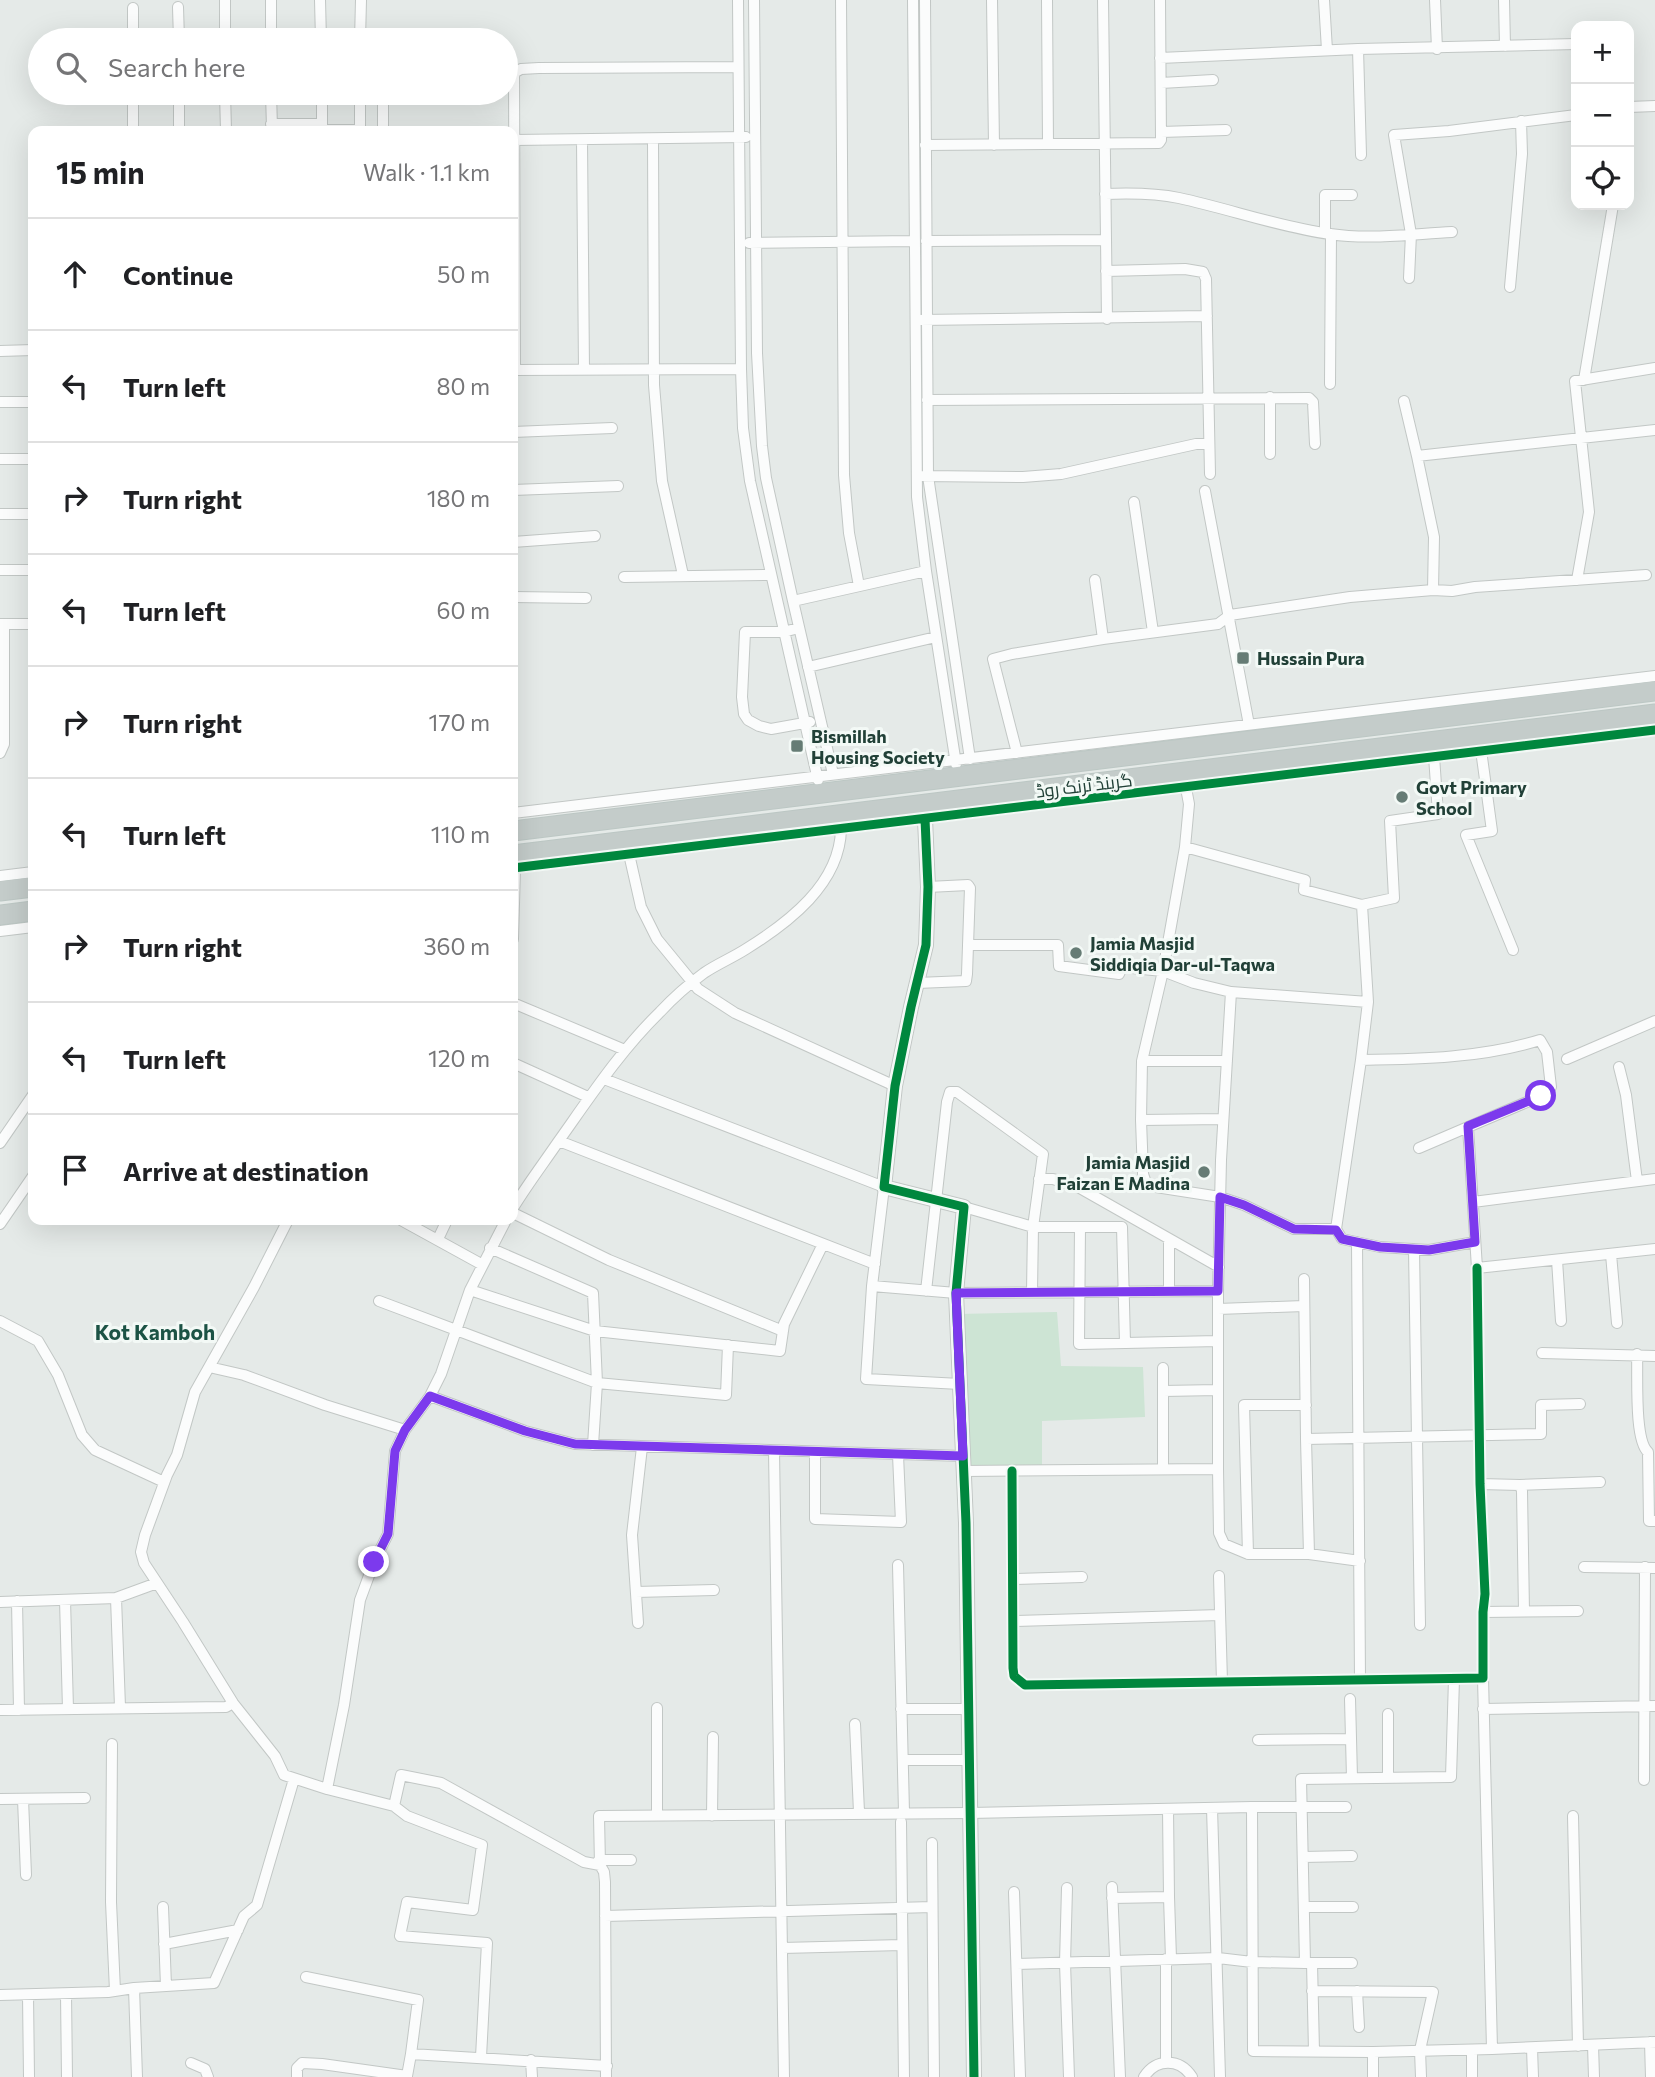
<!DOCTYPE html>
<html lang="en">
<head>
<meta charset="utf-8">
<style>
  :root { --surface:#fff; --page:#f2f2f2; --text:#202124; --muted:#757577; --line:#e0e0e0 }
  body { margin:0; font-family:Commissioner,Cairo,sans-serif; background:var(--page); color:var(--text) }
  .controls { position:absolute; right:21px; top:21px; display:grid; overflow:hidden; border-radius:14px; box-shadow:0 7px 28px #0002 }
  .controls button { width:63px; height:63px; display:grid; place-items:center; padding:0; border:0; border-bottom:2px solid var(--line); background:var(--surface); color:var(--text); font:35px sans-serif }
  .stop { position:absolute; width:21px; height:21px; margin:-16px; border:5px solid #7c3aed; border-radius:50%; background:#fff }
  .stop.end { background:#7c3aed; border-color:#fff; box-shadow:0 2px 7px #0008 }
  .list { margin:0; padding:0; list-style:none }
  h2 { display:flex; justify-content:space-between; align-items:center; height:91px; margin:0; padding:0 28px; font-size:30px }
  h2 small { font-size:23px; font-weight:400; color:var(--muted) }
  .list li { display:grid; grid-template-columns:46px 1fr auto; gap:21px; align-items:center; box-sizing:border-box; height:112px; padding:0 28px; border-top:2px solid var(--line) }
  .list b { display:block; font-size:26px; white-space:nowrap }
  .list em { font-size:23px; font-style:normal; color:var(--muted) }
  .icon { flex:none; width:38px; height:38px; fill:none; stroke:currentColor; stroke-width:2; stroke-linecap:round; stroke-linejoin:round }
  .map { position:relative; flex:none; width:1655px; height:2077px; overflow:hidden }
  .search { position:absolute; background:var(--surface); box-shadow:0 7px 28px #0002; left:28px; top:28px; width:490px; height:77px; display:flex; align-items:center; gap:18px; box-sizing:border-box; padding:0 24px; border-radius:38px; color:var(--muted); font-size:26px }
  .panel { position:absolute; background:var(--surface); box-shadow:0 7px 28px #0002; left:28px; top:126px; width:490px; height:1099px; border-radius:14px }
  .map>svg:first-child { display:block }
  .green { fill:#cde4d4 }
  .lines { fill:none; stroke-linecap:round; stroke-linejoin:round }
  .minor-casing { stroke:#c2c7c5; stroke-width:12 }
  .tertiary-casing { stroke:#c2c7c5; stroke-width:16 }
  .trunk-casing { stroke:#bcc7c4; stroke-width:21 }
  .minor { stroke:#fbfcfc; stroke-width:10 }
  .tertiary { stroke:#fbfcfc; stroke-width:14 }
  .trunk { stroke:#c4ccca; stroke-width:19 }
  .cycleway-casing { stroke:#f3f9f6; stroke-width:13 }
  .cycleway { stroke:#00873e; stroke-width:9 }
  .route { stroke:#7c3aed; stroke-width:9 }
  .poi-dot { fill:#667c75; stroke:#f3f9f6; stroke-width:2.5 }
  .labels { text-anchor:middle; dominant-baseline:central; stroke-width:6; stroke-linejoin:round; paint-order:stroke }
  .poi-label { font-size:18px; font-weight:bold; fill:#214037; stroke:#f3f9f6; text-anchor:start }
  .street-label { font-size:18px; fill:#214037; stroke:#f3f9f6 }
  .quarter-label { font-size:21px; font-weight:bold; fill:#1c5345; stroke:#f3f9f6 }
</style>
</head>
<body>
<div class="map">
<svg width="1655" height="2077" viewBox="0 0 1655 2077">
  <rect width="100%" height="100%" fill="#e5eae8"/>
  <path class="green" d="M1057,1312L1061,1366L1143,1367L1145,1417L1042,1421V1471H964L957,1314Z"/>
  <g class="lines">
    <g class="minor-casing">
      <path id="minor" d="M225,0V40
        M271,0V40
        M320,0L321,40
        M738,0L741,369L743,428L750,481L818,780
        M754,0L757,353L762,446L766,478L793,601L833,774
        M841,0L844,475L849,533L859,586
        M913,0L917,497L926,571L956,764
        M925,0L928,476L970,759
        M992,0L994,145
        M1047,0L1048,144
        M1103,0L1107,319
        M1324,0L1327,50
        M1435,0L1437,49
        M1504,0L1505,46
        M178,7L179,40
        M133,40V8
        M360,40L361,0
        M1358,49L1361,155
        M1160,58L1358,49L1576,44
        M1161,83L1213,80
        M179,93V131
        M225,93L226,131
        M271,93L272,128
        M322,93V128
        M383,93V131
        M1629,107L1655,106
        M271,124H322
        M322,130H360
        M133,131V93
        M360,131V93
        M1161,132L1226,130
        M653,139L654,385L662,481L683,575
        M514,140L746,137
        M582,140L584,370
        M925,145L1159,143L1161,140L1160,0
        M1105,194C1130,193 1155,193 1179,198C1230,209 1279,227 1330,234C1370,240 1412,234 1452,232
        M1325,233V195H1352
        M926,241L1105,240
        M749,243L915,241
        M1106,271L1185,269L1203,272L1206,279L1210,474
        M1409,278L1411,234L1394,135L1449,131L1576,115
        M1510,287L1522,154L1521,121
        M920,320L1207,316
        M0,351L33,350
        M513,370L741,369
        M515,370L514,73L521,69L539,68L738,67
        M1584,380L1613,205
        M1330,384L1331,234
        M1270,397V454
        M927,400L1309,398L1313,402L1315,444
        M1404,401L1417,456
        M0,402H33
        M513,432L612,428
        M0,459H33
        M923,476L1023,477L1061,474L1196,444H1209
        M513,490L618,486
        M1205,491L1249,725
        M1134,502L1153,632
        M0,514H33
        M513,542L595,536
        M0,570H33
        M1646,575L1475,587L1452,591L1433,590L1434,537L1417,456L1655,430
        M624,577L770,575
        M1095,580L1103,639
        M1577,580L1589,512L1575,381L1655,368
        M513,597L586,598
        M793,601L926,571
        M0,624H4V744L0,753
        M4,624H33
        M799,628L783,632H745L742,697L744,714L748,720L759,726L771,729L810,722
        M808,667L936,637
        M1481,750L1492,831L1466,835L1513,950
        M1017,753L993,659L1012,654L1103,639L1218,624L1230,615L1350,597L1433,590
        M1186,788L1189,804L1185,847L1305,880L1304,890L1362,905L1368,1002L1361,1060C1422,1059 1482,1058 1540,1040L1547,1052L1551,1087L1541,1096L1468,1127L1477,1268L1655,1249
        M513,813L1655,676
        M1185,847L1163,971L1194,983L1231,992L1368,1002
        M629,854L641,907L657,939L698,989L735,1013L895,1086
        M513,868L1655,730
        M0,876L33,872
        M1362,905L1394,898L1390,821L1438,814L1434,756
        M0,931L33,927
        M513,939L515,868
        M968,945H1058L1059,966L1119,974L1122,967L1163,971L1142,1061L1141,1120L1143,1174L1146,1183L1156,1187L1220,1197L1244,1205L1294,1229H1336L1361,1060
        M917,983L966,981L967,974L970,888L968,885L928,887
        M513,1003L625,1050
        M1567,1059L1655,1021
        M1142,1061H1227
        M513,1063L588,1097
        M1619,1067L1626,1095L1637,1181
        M604,1079L884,1187L872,1286L866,1379L960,1384
        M1141,1120L1223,1119
        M559,1141L875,1264
        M0,1143L33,1095
        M1419,1148L1468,1127
        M1039,1179H1053L1078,1187L1219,1267
        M1473,1202L1655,1179
        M964,1207L1033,1227H1122L1125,1343
        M513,1208C527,1185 543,1164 558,1142C590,1097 620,1051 660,1012C673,998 689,984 704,973C717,964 732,958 746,949C788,923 840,884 841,829
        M513,1213L609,1260L783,1331
        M288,1220L254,1287L195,1392L177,1455L167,1475L145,1535L141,1552L144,1563L183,1622L233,1703L275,1756L284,1775L327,1789L394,1806L401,1775L441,1783L584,1862L600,1865
        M401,1220L481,1264
        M0,1224L33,1176
        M1080,1227L1079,1344L1218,1341
        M1336,1229L1342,1239L1380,1247L1429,1250L1475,1242
        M438,1239L447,1220
        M1169,1240V1291
        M1357,1242L1360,1680
        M490,1248L593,1293L597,1383L593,1445
        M1414,1249L1420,1625
        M1611,1254L1617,1323
        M1557,1260L1561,1321
        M1304,1279L1306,1439L1541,1434V1405L1580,1404
        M872,1286L956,1293L1218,1291L1221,1160L1231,992
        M470,1290L595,1331L780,1351L784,1324L823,1244
        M926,1291L947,1102L950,1092H957L1043,1154L1033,1227L1032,1292
        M379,1301L597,1383L726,1395L728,1345
        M1218,1309L1304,1306
        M0,1321L38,1341L58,1375L82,1435L95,1450L164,1482
        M1542,1353L1655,1356
        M1637,1354C1638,1375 1634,1440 1648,1452L1649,1521H1655
        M209,1367L244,1375L325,1405L405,1430
        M1163,1391L1218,1390
        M430,1396L525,1431L575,1444L963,1456
        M1306,1439L1309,1554L1360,1561
        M774,1451L784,2077
        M815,1453V1519L901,1522L898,1455
        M1163,1469V1368
        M1218,1469L1219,1533L1224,1544L1248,1554H1309
        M964,1471L1218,1469V1291
        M1012,1471L1013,1668L1014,1676L1025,1685L1483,1678V1612L1485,1594L1480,1484L1477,1268
        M1480,1484L1520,1485L1522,1491L1524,1611
        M1520,1485L1600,1482
        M1248,1554L1244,1405H1306
        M898,1565L904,1812
        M1584,1567L1655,1568
        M1219,1576L1222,1682
        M1013,1579L1082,1577
        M636,1592L714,1590
        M116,1598L120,1707
        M65,1600L68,1709
        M17,1601L19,1710
        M0,1602L116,1598L157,1583
        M1483,1612L1578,1611
        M1013,1621L1220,1615
        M638,1623L632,1535L642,1447
        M1483,1678L1492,2049
        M1350,1699L1352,1778
        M657,1708V1816
        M901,1709H969
        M1483,1709L1655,1706
        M0,1710L226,1707L233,1703
        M1388,1714V1778
        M855,1724L859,1812
        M1258,1740L1351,1739
        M112,1744L111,1902L115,1991
        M903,1760H969
        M1644,1780L1645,1567
        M327,1789L344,1705L360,1600L374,1562L388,1534L395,1451L405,1430L430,1396L441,1374L470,1290L506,1220
        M0,1799L85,1798
        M23,1799L26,1875
        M394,1806L407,1816L482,1845L473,1910L407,1902L400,1936L487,1943L481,2057
        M1346,1807H1252L1253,2051L1373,2052L1492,2049L1655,2042
        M1212,1808L1220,2077
        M712,1816L713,1737
        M1573,1816L1578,2046
        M901,1822L904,2077
        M932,1843L934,2077
        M1303,1857L1352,1856
        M599,1860H631
        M1112,1887L1120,2077
        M1067,1888L1065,1963L1069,2077
        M1014,1892L1020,2077
        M1169,1897L1171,1959
        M1112,1898L1169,1897L1168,1809
        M163,1907L166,1986
        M1304,1907H1353
        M605,1916L932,1907
        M164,1944L238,1930
        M782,1948L902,1945
        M1166,1959V2062
        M1305,1963H1352
        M1312,1963L1314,2051
        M1017,1964L1218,1958L1252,1962L1305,1963L1301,1779L1451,1777L1454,1679
        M306,1977L418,2000L411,2054L607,2066
        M134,1988L137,2077
        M1312,1991L1433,1992L1420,2050L1421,2077
        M1357,1991L1359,2027
        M66,1994L67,2077
        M0,1995L108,1992L134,1988L214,1983L244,1916L257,1905L294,1779
        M28,1995L29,2077
        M1650,2042L1651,2077
        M1593,2045L1594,2077
        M1532,2048L1533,2077
        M1472,2050V2077
        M1373,2052V2077
        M531,2060L532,2077
        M191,2063L205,2069L208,2077
        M297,2077V2068L302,2063L322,2064L407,2076L411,2054
        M606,2077L605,1882L604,1872L600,1865L599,1816L970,1813L1252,1807
        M1144,2077C1156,2058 1180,2058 1192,2077"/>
    </g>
    <g class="tertiary-casing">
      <path id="tertiary" d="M925,819L928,887L926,945L911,1007L895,1086L884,1187L964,1207L956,1293L966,1523L974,2077"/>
    </g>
    <g class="trunk-casing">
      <path id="trunk" d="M513,831L1655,691
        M513,855L1655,714
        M0,891L33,887
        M0,915L33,911"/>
    </g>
    <use href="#minor" class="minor"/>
    <use href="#tertiary" class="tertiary"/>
    <use href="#trunk" class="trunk"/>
    <g class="cycleway-casing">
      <path id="cycleway" d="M925,819L928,887L926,945L911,1007L895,1086L884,1187L964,1207L956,1293L966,1523L974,2077
        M513,868L1655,730
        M1012,1471L1013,1668L1014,1676L1025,1685L1483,1678V1612L1485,1594L1480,1484L1477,1268"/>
    </g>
    <use href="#cycleway" class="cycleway"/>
  </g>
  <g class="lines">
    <path class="route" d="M374,1562L388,1534L395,1451L405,1430L430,1396L525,1431L575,1444L963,1456L956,1293L1218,1291L1220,1197L1244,1205L1294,1229L1336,1230L1342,1239L1380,1247L1429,1250L1475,1242L1468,1126L1541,1096"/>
  </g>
  <g class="poi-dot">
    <rect x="1236" y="651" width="14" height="14" rx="3.5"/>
    <rect x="790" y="739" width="14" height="14" rx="3.5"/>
    <circle cx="1402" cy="797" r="7"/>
    <circle cx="1076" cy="953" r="7"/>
    <circle cx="1204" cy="1172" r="7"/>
  </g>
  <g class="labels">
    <g class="poi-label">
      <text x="1257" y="658">Hussain Pura</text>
      <text x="811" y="736">Bismillah<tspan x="811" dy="21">Housing Society</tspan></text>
      <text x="1416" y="787">Govt Primary<tspan x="1416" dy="21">School</tspan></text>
      <text x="1090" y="943">Jamia Masjid<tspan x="1090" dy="21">Siddiqia Dar-ul-Taqwa</tspan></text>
      <text x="1190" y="1162" text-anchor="end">Jamia Masjid<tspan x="1190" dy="21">Faizan E Madina</tspan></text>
    </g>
    <g class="street-label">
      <text transform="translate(1084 785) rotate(-7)">گرینڈ ٹرنک روڈ</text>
    </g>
    <g class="quarter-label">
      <text x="155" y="1331">Kot Kamboh</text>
    </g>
  </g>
</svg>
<div class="controls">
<button>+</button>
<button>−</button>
<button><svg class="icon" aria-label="locate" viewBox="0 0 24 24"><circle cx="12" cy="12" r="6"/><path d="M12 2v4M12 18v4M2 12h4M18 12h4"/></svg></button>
</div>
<div class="stop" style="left:1541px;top:1096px"></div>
<div class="stop end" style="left:374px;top:1562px"></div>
<div class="search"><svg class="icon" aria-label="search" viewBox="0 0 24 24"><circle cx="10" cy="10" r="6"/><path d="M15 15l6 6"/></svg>Search here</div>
<section class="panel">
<h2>15 min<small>Walk · 1.1 km</small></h2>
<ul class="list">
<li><svg class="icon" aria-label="ahead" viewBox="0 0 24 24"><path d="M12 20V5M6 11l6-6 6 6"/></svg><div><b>Continue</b></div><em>50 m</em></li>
<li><svg class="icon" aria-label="left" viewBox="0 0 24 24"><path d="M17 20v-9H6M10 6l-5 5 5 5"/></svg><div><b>Turn left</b></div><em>80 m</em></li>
<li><svg class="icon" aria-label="right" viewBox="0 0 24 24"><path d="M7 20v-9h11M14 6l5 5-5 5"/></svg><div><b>Turn right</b></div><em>180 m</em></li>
<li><svg class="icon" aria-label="left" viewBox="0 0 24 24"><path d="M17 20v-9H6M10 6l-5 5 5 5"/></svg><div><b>Turn left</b></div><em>60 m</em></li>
<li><svg class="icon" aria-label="right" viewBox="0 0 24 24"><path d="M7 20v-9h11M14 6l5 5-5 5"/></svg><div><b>Turn right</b></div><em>170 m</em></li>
<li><svg class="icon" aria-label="left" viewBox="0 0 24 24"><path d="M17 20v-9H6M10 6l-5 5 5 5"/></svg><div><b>Turn left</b></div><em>110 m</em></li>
<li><svg class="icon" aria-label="right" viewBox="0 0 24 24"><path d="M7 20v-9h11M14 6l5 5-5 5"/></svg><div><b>Turn right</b></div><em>360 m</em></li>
<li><svg class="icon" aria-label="left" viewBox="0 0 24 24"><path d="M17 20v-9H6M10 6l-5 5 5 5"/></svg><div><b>Turn left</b></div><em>120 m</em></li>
<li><svg class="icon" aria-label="arrive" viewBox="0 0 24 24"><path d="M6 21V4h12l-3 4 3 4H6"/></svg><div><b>Arrive at destination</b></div></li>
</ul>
</section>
</div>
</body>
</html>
